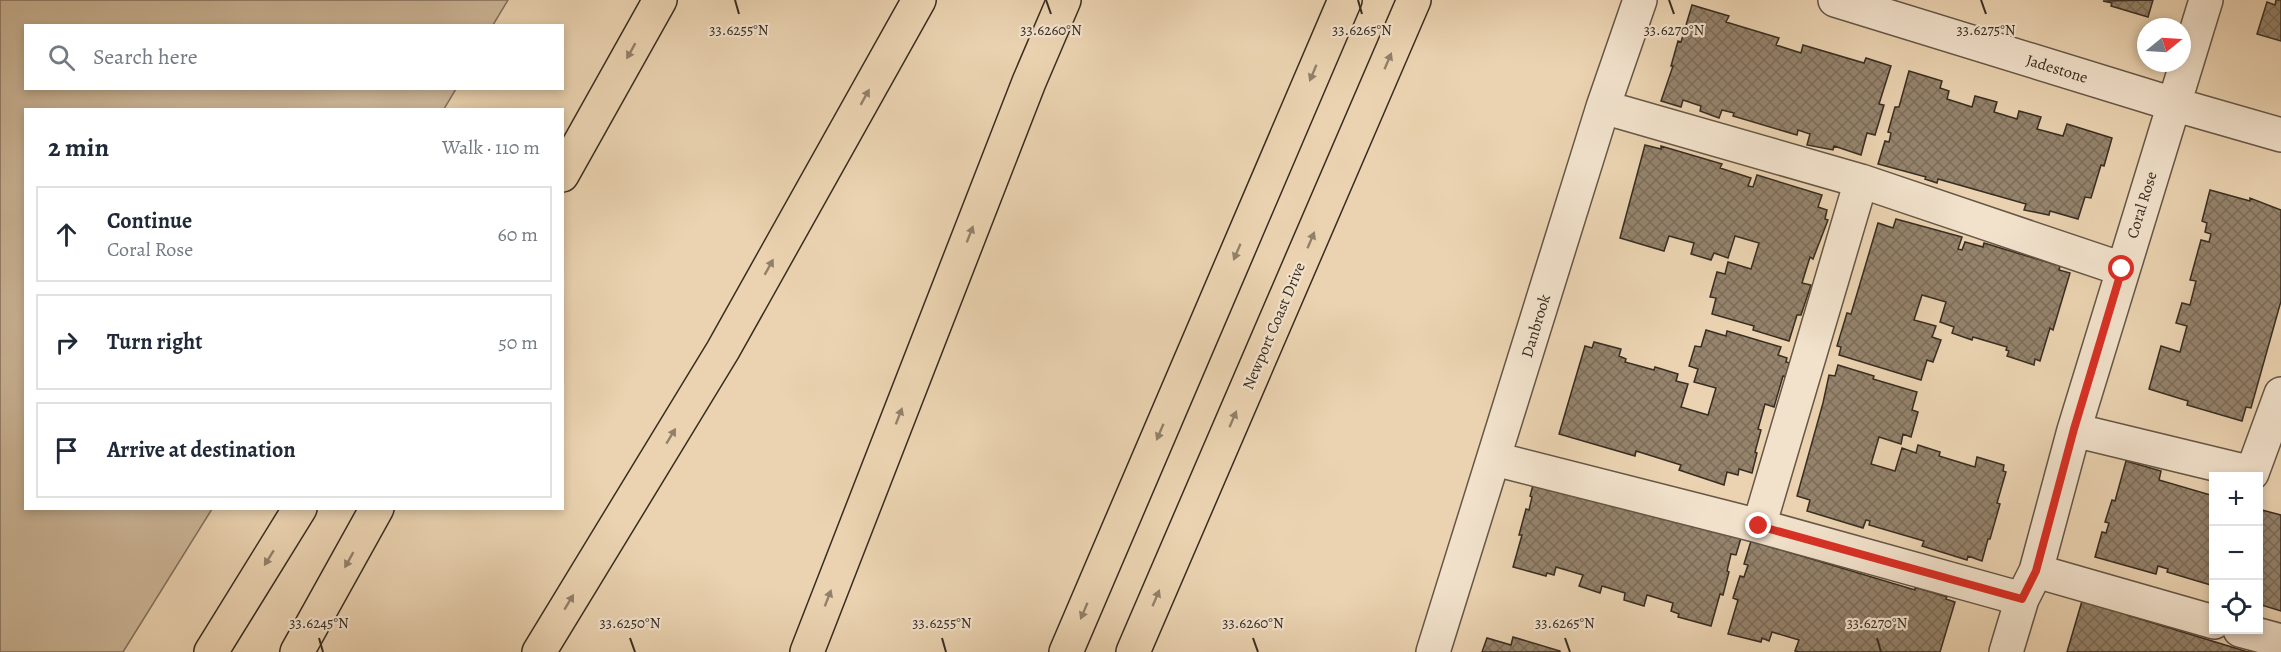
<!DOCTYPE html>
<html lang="en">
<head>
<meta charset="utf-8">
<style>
  :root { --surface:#fff; --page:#f2f2f3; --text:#1f2937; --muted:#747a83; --line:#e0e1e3 }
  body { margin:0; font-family:Alegreya,serif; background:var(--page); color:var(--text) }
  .controls { position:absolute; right:18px; bottom:18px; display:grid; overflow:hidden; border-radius:0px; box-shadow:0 3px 9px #0003 }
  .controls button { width:54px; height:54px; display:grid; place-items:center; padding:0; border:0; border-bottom:2px solid var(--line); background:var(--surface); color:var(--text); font:30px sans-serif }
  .compass { position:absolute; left:2137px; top:18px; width:54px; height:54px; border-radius:50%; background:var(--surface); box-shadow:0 3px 9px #0003; rotate:72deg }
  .stop { position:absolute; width:18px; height:18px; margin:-14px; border:4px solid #d93025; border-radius:50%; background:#fff }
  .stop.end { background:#d93025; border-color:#fff; box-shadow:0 2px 6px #0008 }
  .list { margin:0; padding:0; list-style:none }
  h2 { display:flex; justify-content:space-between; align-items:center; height:78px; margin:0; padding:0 24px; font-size:26px }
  h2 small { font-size:20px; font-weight:400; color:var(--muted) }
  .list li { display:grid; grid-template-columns:39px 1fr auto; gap:18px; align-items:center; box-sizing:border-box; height:96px; margin:0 12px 12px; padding:0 12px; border:2px solid var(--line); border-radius:0px }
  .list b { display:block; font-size:22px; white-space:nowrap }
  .list p { margin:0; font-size:20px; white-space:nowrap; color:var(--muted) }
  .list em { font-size:20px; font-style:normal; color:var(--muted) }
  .icon { flex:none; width:33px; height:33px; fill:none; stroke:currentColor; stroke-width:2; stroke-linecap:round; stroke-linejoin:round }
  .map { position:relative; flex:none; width:2281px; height:652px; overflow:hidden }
  .search { position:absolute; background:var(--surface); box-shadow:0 3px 9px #0003; left:24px; top:24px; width:540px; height:66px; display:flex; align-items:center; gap:15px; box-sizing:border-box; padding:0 21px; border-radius:0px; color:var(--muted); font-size:22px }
  .panel { position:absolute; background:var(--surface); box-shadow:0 3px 9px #0003; left:24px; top:108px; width:540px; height:402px; border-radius:0px }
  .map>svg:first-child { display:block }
  .green { fill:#cdb799; stroke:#82725e; stroke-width:1.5 }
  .building { fill:url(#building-cross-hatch); stroke:#382d22; stroke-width:1.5 }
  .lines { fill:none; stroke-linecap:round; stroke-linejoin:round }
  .minor-casing { stroke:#655646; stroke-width:36 }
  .major-casing { stroke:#382d22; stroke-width:36 }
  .highway-casing { stroke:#382d22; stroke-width:36 }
  .minor { stroke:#f2e2cc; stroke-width:33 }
  .major { stroke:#ebd3b1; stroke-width:33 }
  .highway { stroke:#ebd3b1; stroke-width:33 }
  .oneway { fill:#92806a }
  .route { stroke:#d93025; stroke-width:8 }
  .ticks { fill:none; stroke:#382d22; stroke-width:2 }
  .labels { text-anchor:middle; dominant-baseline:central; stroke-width:4.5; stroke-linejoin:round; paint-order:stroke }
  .street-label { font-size:16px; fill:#382d22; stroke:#f2e2cc }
  .ticks-label { font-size:15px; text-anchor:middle; fill:#382d22; stroke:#f2e2cc; stroke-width:4.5; stroke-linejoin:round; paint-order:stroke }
</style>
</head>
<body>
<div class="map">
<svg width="2281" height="652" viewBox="0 0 2281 652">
  <defs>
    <pattern id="building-cross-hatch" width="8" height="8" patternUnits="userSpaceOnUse" patternTransform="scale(1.5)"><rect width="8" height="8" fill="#95836c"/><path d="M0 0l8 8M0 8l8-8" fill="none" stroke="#7b6c58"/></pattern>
  </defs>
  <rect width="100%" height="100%" fill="#ebd3b1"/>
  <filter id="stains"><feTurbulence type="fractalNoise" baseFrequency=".00333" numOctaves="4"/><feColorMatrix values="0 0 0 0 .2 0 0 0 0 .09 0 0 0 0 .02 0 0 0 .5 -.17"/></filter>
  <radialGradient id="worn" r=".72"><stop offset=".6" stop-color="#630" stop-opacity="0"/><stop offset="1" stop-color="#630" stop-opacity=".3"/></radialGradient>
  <path class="green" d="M0,0H508L493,25L26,26V88L456,89L444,109L26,110V508L212,509L123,652H0Z"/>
  <path class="building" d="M2153,0L2148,17L2111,6L2112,3L2103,1Z
    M2276,0H2281V41L2257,34L2267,2L2275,5Z
    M1692,5L1729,16L1726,22L1779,38L1776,45L1801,53L1803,45L1864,63L1866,58L1891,66L1879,104L1884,105L1875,135L1867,133L1861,155L1834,146L1833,150L1807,145L1810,134L1798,130L1797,135L1733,116L1734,113L1722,110L1719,118L1700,111L1701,106L1683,100L1681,107L1661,101L1673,66H1671L1678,41L1681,42Z
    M1909,71L1942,81L1940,88L1949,91L1947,99L1972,107L1975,96L1997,102L1994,112L2017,119L2019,111L2041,117L2037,129L2063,136L2067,124L2112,138L2104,166L2101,165L2091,198L2085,197L2078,219L2050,211L2049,215L2024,210L2026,204L1938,179L1937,183L1925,179L1926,177L1878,164L1885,141L1889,142L1891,133L1888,132L1895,107H1899Z
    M1645,145L1661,149V146L1722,164L1720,168L1751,178L1748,186L1753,187L1757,175L1822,195L1818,207L1827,210L1825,219L1828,220L1813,259L1810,257L1802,283L1811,285L1801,315H1797L1789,341L1753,330L1754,326L1712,314L1716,298L1710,297L1717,272L1725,274L1728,262L1751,269L1759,243L1735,236L1728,258L1714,253L1711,260L1691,254L1694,243L1669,236L1664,251L1620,238Z
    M2210,190L2250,201V198L2281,210V301L2251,408L2246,407L2242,421L2187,405L2188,401L2149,389L2161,346L2180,352L2187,326L2176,323L2182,303L2190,305L2196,281L2190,280L2201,240L2209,242L2211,234L2205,232L2207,223L2202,221Z
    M1896,219L1962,237L1958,249L1962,250L1965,242L1983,247L1984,243L2060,266L2059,270L2070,273L2053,330L2050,328L2040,361L2035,359L2034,365L2007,356L2009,351L2006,350L2007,347L1973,337L1972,340L1952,333L1954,327L1940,322L1946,302L1922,295L1914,320L1936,326L1932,337L1941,340L1933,362L1927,360L1921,380L1839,355L1841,347L1837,346L1847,313L1851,314L1878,223L1893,228Z
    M1706,330L1726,336L1727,331L1781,347L1778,355L1787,358L1786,362L1790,363L1786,377L1783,376L1774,407L1765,404L1758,429L1761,430L1755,452L1757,453L1752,473L1739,469L1738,475L1727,472L1724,485L1679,470L1681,465L1636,451L1635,456L1559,434L1585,346L1592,348L1594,342L1621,349L1619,356L1626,359L1625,362L1654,370L1655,367L1678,374L1676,381L1688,384L1681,407L1708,415L1716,388L1694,382L1698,369L1689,366L1695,346L1701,347Z
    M1838,365L1874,376L1873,379L1917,392L1912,410L1918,412L1911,437L1903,434L1901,444L1879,437L1871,464L1895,471L1902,448L1916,453L1918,445L1940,452L1939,456L1975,467L1977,457L2004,465L2003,471L2006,472L1997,503L2000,504L1990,539H1988L1982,561L1968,556L1967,560L1922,546L1924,541L1869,525L1870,521L1866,520L1863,528L1807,511L1810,500L1797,496L1823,403L1829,375L1835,376Z
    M2126,461L2161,471L2159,480L2214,496V586L2167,572L2168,569L2158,566L2156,574L2095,557L2102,532L2106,533L2109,523L2105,522L2112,500L2115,501Z
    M1535,478L1741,538L1736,555L1731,554L1727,571L1729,572L1723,595L1720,594L1711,626L1678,617L1679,614L1671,611L1673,603L1647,595L1644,606L1624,600L1625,593L1602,586L1600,593L1579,586L1583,575L1556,567L1554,575L1547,573L1546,576L1513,567L1522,535H1519L1526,509L1529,510L1532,497L1530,496Z
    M2258,509L2281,515V611L2258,604Z
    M1751,541L1915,590V587L1947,597L1946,599L1955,602L1940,652H1799L1795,651L1799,640L1772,632L1769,641L1762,638L1761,642L1728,634L1738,600L1733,598L1740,576L1744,577L1748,565L1744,564Z
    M2082,601L2099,606L2100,601L2129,610L2127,615L2248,652L2250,648L2265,652H2067Z
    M1513,637L1560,651V652H1482L1487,638L1511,645Z"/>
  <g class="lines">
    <g class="minor-casing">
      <path id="minor" d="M1835,0L2173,104L2281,135
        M1603,107L1861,181L2122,269
        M2074,430L2252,473L2281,394
        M1495,459L1759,526L2022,599
        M1759,526L1861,181
        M2036,571L2214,622
        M2240,630L2281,641
        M1433,652L1603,107L1640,0
        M2006,652L2022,599L2036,571L2074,430L2206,0"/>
    </g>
    <g class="major-casing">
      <path id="major" d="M1066,652L1345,0
        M1133,652L1414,0"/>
    </g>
    <g class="highway-casing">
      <path id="highway" d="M562,175L660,0
        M211,652L300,508
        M297,652L377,508
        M539,652L723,350L919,0
        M807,652L1029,82L1064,0"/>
    </g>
    <use href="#minor" class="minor"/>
    <use href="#major" class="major"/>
    <use href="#highway" class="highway"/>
  </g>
  <defs><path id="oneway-solid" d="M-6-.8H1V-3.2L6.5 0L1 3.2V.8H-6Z" transform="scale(1.5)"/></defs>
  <g class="oneway">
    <use href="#oneway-solid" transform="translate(631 51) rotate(119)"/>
    <use href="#oneway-solid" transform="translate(1388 61) rotate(-67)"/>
    <use href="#oneway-solid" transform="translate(1313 73) rotate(113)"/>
    <use href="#oneway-solid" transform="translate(865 97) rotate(-61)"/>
    <use href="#oneway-solid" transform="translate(970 234) rotate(-69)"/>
    <use href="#oneway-solid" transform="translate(1311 240) rotate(-67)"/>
    <use href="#oneway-solid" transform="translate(1237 252) rotate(113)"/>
    <use href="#oneway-solid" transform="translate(769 267) rotate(-61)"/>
    <use href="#oneway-solid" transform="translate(899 416) rotate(-69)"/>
    <use href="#oneway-solid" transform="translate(1233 419) rotate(-67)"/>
    <use href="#oneway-solid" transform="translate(1160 432) rotate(113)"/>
    <use href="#oneway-solid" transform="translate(671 436) rotate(-59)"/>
    <use href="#oneway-solid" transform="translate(269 558) rotate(122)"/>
    <use href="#oneway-solid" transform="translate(349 560) rotate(119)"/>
    <use href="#oneway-solid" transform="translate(828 598) rotate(-69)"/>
    <use href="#oneway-solid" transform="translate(1156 598) rotate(-67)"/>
    <use href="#oneway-solid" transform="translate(569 602) rotate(-59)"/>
    <use href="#oneway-solid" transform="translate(1084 611) rotate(113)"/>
  </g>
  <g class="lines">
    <path class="route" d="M1759,526L2022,599L2036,571L2074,429L2122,269"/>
  </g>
  <path class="ticks" d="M735,0L739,14M1046,0L1051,14M1358,0L1362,14M1669,0L1674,14M1981,0L1986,14M319,638L323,652M630,638L635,652M942,638L946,652M1253,638L1258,652M1565,638L1570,652M1877,638L1881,652"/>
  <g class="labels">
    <g class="street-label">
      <text transform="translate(2057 69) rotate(17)">Jadestone</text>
      <text transform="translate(2142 205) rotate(-73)">Coral Rose</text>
      <text transform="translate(1274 326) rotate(-67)">Newport Coast Drive</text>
      <text transform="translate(1536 326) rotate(-73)">Danbrook</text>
    </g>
  </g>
  <g class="ticks-label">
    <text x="739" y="35">33.6255°N</text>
    <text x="1051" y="35">33.6260°N</text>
    <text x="1362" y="35">33.6265°N</text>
    <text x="1674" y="35">33.6270°N</text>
    <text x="1986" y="35">33.6275°N</text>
    <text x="319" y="628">33.6245°N</text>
    <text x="630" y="628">33.6250°N</text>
    <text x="942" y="628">33.6255°N</text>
    <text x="1253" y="628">33.6260°N</text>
    <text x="1565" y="628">33.6265°N</text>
    <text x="1877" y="628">33.6270°N</text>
  </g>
  <rect width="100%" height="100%" filter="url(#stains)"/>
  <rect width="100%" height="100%" fill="url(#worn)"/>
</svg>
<div class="controls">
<button>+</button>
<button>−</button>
<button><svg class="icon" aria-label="locate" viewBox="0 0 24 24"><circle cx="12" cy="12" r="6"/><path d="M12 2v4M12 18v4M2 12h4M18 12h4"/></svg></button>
</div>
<svg class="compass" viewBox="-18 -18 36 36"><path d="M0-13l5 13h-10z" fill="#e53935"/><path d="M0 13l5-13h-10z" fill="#747a83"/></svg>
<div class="stop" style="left:2122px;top:269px"></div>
<div class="stop end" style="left:1759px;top:526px"></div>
<div class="search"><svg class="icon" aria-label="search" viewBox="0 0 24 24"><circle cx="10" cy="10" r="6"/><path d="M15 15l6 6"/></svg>Search here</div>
<section class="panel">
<h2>2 min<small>Walk · 110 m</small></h2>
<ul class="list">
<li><svg class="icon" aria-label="ahead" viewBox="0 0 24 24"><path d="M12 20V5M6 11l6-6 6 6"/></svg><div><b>Continue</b><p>Coral Rose</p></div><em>60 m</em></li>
<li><svg class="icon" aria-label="right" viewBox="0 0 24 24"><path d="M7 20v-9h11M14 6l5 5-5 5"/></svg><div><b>Turn right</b></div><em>50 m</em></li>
<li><svg class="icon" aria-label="arrive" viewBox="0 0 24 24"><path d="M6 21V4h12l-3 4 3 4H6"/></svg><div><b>Arrive at destination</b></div></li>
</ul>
</section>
</div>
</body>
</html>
